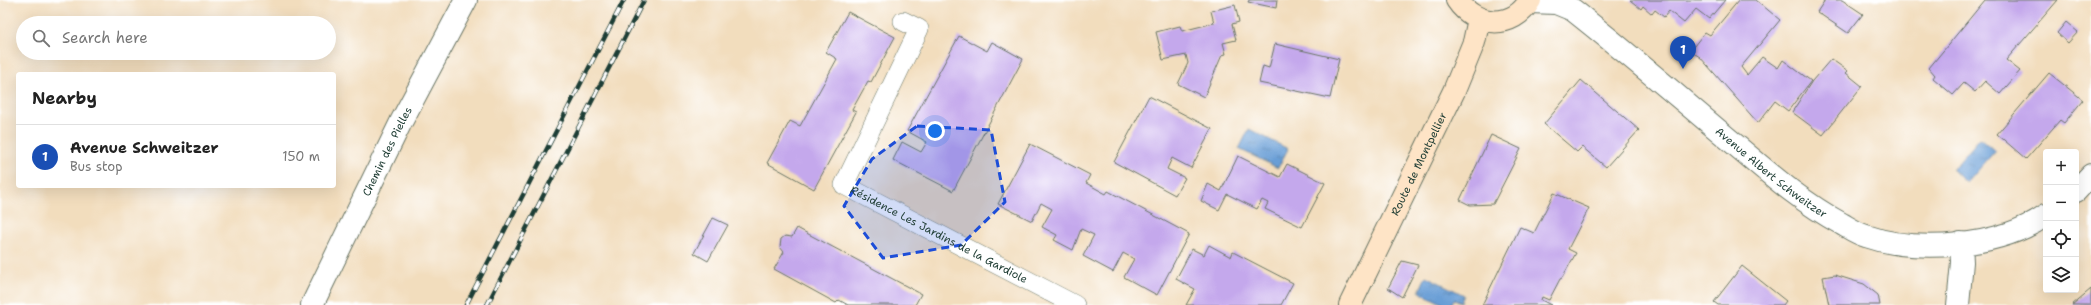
<!DOCTYPE html>
<html lang="en">
<head>
<meta charset="utf-8">
<style>
  :root { --surface:#fff; --page:#f6f6f6; --text:#222; --muted:#767676; --line:#e0e0e0; --accent:#111827 }
  body { margin:0; font-family:"Shantell Sans",sans-serif; background:var(--page); color:var(--text) }
  .controls { position:absolute; right:12px; bottom:12px; display:grid; overflow:hidden; border-radius:4px; box-shadow:0 4px 16px #0002 }
  .controls button { width:36px; height:36px; display:grid; place-items:center; padding:0; border:0; border-bottom:1px solid var(--line); background:var(--surface); color:var(--text); font:20px sans-serif }
  .you { position:absolute; left:935px; top:131px; width:14px; height:14px; margin:-10px; border:3px solid #fff; border-radius:50%; background:#1a73e8; box-shadow:0 0 0 6px #1a73e833 }
  .badge { display:grid; place-items:center; width:26px; height:26px; border-radius:50%; background:var(--accent); color:#fff; font-size:13px; font-weight:700 }
  .pin { position:absolute; translate:-50% -33px; filter:drop-shadow(0 1px 2px #0008) }
  .pin::after { content:''; position:absolute; top:21px; width:14px; height:12px; background:inherit; clip-path:polygon(0 0,100% 0,50% 100%) }
  .list { margin:0; padding:0; list-style:none }
  h2 { display:flex; justify-content:space-between; align-items:center; height:52px; margin:0; padding:0 16px; font-size:17px }
  h2 small { font-size:13px; font-weight:400; color:var(--muted) }
  .list li { display:grid; grid-template-columns:26px 1fr auto; gap:12px; align-items:center; box-sizing:border-box; height:64px; padding:0 16px; border-top:1px solid var(--line) }
  .list b { display:block; font-size:15px; white-space:nowrap }
  .list p { margin:0; font-size:13px; white-space:nowrap; color:var(--muted) }
  .list em { font-size:13px; font-style:normal; color:var(--muted) }
  .icon { flex:none; width:22px; height:22px; fill:none; stroke:currentColor; stroke-width:2; stroke-linecap:round; stroke-linejoin:round }
  .map { position:relative; flex:none; width:2091px; height:305px; overflow:hidden }
  .search { position:absolute; background:var(--surface); box-shadow:0 4px 16px #0002; left:16px; top:16px; width:320px; height:44px; display:flex; align-items:center; gap:10px; box-sizing:border-box; padding:0 14px; border-radius:22px; color:var(--muted); font-size:15px }
  .panel { position:absolute; background:var(--surface); box-shadow:0 4px 16px #0002; left:16px; top:72px; width:320px; height:116px; border-radius:4px }
  .map>svg:first-child { display:block }
  .water { fill:url(#water-ripples); stroke:#446e85 }
  .building { fill:#c4a8ec }
  .lines { fill:none; stroke-linecap:round; stroke-linejoin:round }
  .service-casing { stroke:#697564; stroke-width:20 }
  .minor-casing { stroke:#697564; stroke-width:24 }
  .secondary-casing { stroke:#697564; stroke-width:24 }
  .service { stroke:#fff; stroke-width:19 }
  .minor { stroke:#fff; stroke-width:22 }
  .secondary { stroke:#fee4c6; stroke-width:22 }
  .rail-casing { stroke:#1f3d34; stroke-width:4.5 }
  .rail { stroke:#fff; stroke-width:3; stroke-dasharray:9; stroke-linecap:butt }
  .marked { fill:#1d4ed8; fill-opacity:0.2; stroke:#1d4ed8; stroke-width:3; stroke-dasharray:8 5; stroke-linejoin:round }
  .labels { text-anchor:middle; dominant-baseline:central; stroke-width:3.5; stroke-linejoin:round; paint-order:stroke }
  .street-label { font-size:11px; fill:#1f3d34; stroke:#fff }
</style>
</head>
<body>
<div class="map">
<svg width="2091" height="305" viewBox="0 0 2091 305">
  <defs>
    <pattern id="water-ripples" width="26" height="14" patternUnits="userSpaceOnUse"><rect width="26" height="14" fill="#699ed6"/><path d="M2 4q2-2 4 0t4 0M15 11q2-2 4 0t4 0" fill="none" stroke="#5682ae"/></pattern>
  </defs>
  <rect width="100%" height="100%" fill="#fff"/>
  <filter id="ink" filterUnits="userSpaceOnUse"><feTurbulence type="fractalNoise" baseFrequency=".025" numOctaves="2"/><feDisplacementMap in="SourceGraphic" scale="8" xChannelSelector="R" yChannelSelector="G"/><feConvolveMatrix kernelMatrix="1 2 1 2 8 2 1 2 1" color-interpolation-filters="sRGB"/></filter>
  <filter id="wash" filterUnits="userSpaceOnUse"><feTurbulence type="fractalNoise" baseFrequency=".012" numOctaves="4" result="noise"/><feDisplacementMap in="SourceGraphic" scale="16" xChannelSelector="R" yChannelSelector="G"/><feGaussianBlur stdDeviation="0.9" result="paint"/><feColorMatrix in="noise" values="0 0 0 0 0 0 0 0 0 0 0 0 0 0 0 0 0 1.4 0 .05"/><feComposite in="paint" operator="in"/></filter>
  <g filter="url(#wash)">
    <rect width="100%" height="100%" fill="#f2ddbd"/>
    <path class="water" d="M1249,129L1288,149L1278,168L1239,149Z
      M1980,138L1995,151L1967,183L1952,170Z
      M1426,276L1464,295L1461,302L1454,299L1451,305H1445L1419,292Z"/>
    <g id="blocks">
      <path class="building" d="M1249,0H1277L1276,8L1248,2Z
        M1630,0H1725L1709,19L1696,9L1684,23L1669,11L1664,17L1655,10L1652,14L1643,6L1641,9Z
        M1739,0H1756L1780,20L1741,67L1747,75L1762,57L1778,68L1783,60L1811,81L1788,111L1775,101L1758,123L1700,57L1690,51L1705,32L1710,35Z
        M1825,0H1842L1863,14L1848,33L1817,12Z
        M1985,0H2058L2006,60L2020,71L2000,94L1985,81L1975,92L1964,83L1953,95L1933,78L1935,75L1929,68Z
        M1235,5L1239,22L1232,24L1236,40L1223,43L1226,54L1222,55L1204,97L1178,84L1188,63L1186,55L1163,60L1156,32L1180,26L1182,31L1214,23L1211,11Z
        M848,12L895,37L871,82L868,81L852,110L856,112L814,189L767,163L790,121L800,126L837,59L826,52Z
        M2066,22L2078,32L2068,43L2057,33Z
        M959,36L987,51L992,42L1023,59L953,191L893,160L902,142L921,152L927,142L907,131Z
        M1275,44L1339,59L1330,98L1259,83L1263,66L1269,68Z
        M1831,59L1848,71L1846,73L1862,86L1823,135L1792,112L1812,81Z
        M2049,73L2083,100L2064,123L2060,120L2026,159L1997,134Z
        M1581,80L1639,130L1606,167L1582,147L1577,152L1544,124Z
        M1149,96L1212,129L1191,168L1172,158L1167,169L1185,178L1175,195L1114,162Z
        M1491,135L1521,149L1493,204L1470,205L1460,200Z
        M1030,144L1090,175L1086,183L1106,194L1108,191L1189,234L1157,295L1124,277L1134,259L1123,253L1113,272L1083,256L1094,235L1081,229L1073,250L1054,240L1057,235L1042,227L1052,209L1041,203L1032,221L998,204Z
        M1238,156L1280,177L1287,164L1325,183L1302,227L1265,209L1268,203L1262,200L1257,209L1227,194L1219,210L1201,201L1208,184L1221,191Z
        M1554,193L1589,208L1568,249L1576,253L1562,278L1560,279L1549,300L1542,297L1541,300L1551,305H1482L1520,227L1534,233Z
        M713,218L728,225L708,261L694,253Z
        M797,228L921,294L915,305H848L839,300L836,303L774,269L784,252L780,247L781,239L785,236L792,237Z
        M1209,245L1231,257L1233,252L1293,283L1281,305H1186L1195,289L1176,279L1192,249L1204,255Z
        M1402,261L1418,265L1402,297L1388,288Z
        M1742,266L1786,301L1783,305H1718L1714,302Z
        M1835,275L1864,284L1878,295L1880,305H1829L1823,277Z
        M2091,289V305H2072Z"/>
    </g>
  </g>
  <g filter="url(#ink)">
    <use href="#blocks" fill-opacity="0" stroke="#697564" stroke-width="1"/>
    <g class="lines">
      <g class="service-casing">
        <g id="service">
          <path id="s1" d="M903,21L919,29L844,185L1075,305"/>
        </g>
      </g>
      <g class="minor-casing">
        <g id="minor">
          <path id="s2" d="M1530,2L1556,3L1573,10C1629,54 1683,101 1738,147C1771,175 1803,203 1842,224C1849,228 1858,234 1866,236C1918,254 2001,247 2046,215"/>
          <path d="M2076,191L2091,175"/>
          <path id="s3" d="M312,305L401,122L466,0"/>
          <path d="M1958,305L1962,262L1961,243"/>
        </g>
      </g>
      <g class="secondary-casing">
        <g id="secondary">
          <path d="M1457,0C1475,27 1513,30 1530,0"/>
          <path id="s4" d="M1350,305L1454,91L1474,42L1479,19"/>
        </g>
      </g>
      <use href="#service" class="service"/>
      <use href="#minor" class="minor"/>
      <use href="#secondary" class="secondary"/>
      <g class="rail-casing">
        <path id="rail" d="M466,305L624,0
          M487,305L644,0"/>
      </g>
      <use href="#rail" class="rail"/>
    </g>
  </g>
  <path class="marked" d="M917,126L991,130L1005,202L961,245L883,258L844,206L872,159Z"/>
  <g class="labels">
    <g class="street-label">
      <text stroke="none"><textPath href="#s3" startOffset="171">Chemin des Pielles</textPath></text>
      <text stroke="none"><textPath href="#s4" startOffset="157">Route de Montpellier</textPath></text>
      <text stroke="none"><textPath href="#s2" startOffset="301">Avenue Albert Schweitzer</textPath></text>
      <text stroke="none"><textPath href="#s1" startOffset="298">Résidence Les Jardins de la Gardiole</textPath></text>
    </g>
  </g>
</svg>
<div class="controls">
<button>+</button>
<button>−</button>
<button><svg class="icon" aria-label="locate" viewBox="0 0 24 24"><circle cx="12" cy="12" r="6"/><path d="M12 2v4M12 18v4M2 12h4M18 12h4"/></svg></button>
<button><svg class="icon" aria-label="layers" viewBox="0 0 24 24"><path d="M12 4l9 5-9 5-9-5zM3 14l9 5 9-5"/></svg></button>
</div>
<div class="you"></div>
<div class="pin badge" style="left:1683px;top:69px;background:#1a4fb4">1</div>
<div class="search"><svg class="icon" aria-label="search" viewBox="0 0 24 24"><circle cx="10" cy="10" r="6"/><path d="M15 15l6 6"/></svg>Search here</div>
<section class="panel">
<h2>Nearby<small></small></h2>
<ul class="list">
<li><span class="badge" style="background:#1a4fb4">1</span><div><b>Avenue Schweitzer</b><p>Bus stop</p></div><em>150 m</em></li>
</ul>
</section>
</div>
</body>
</html>
